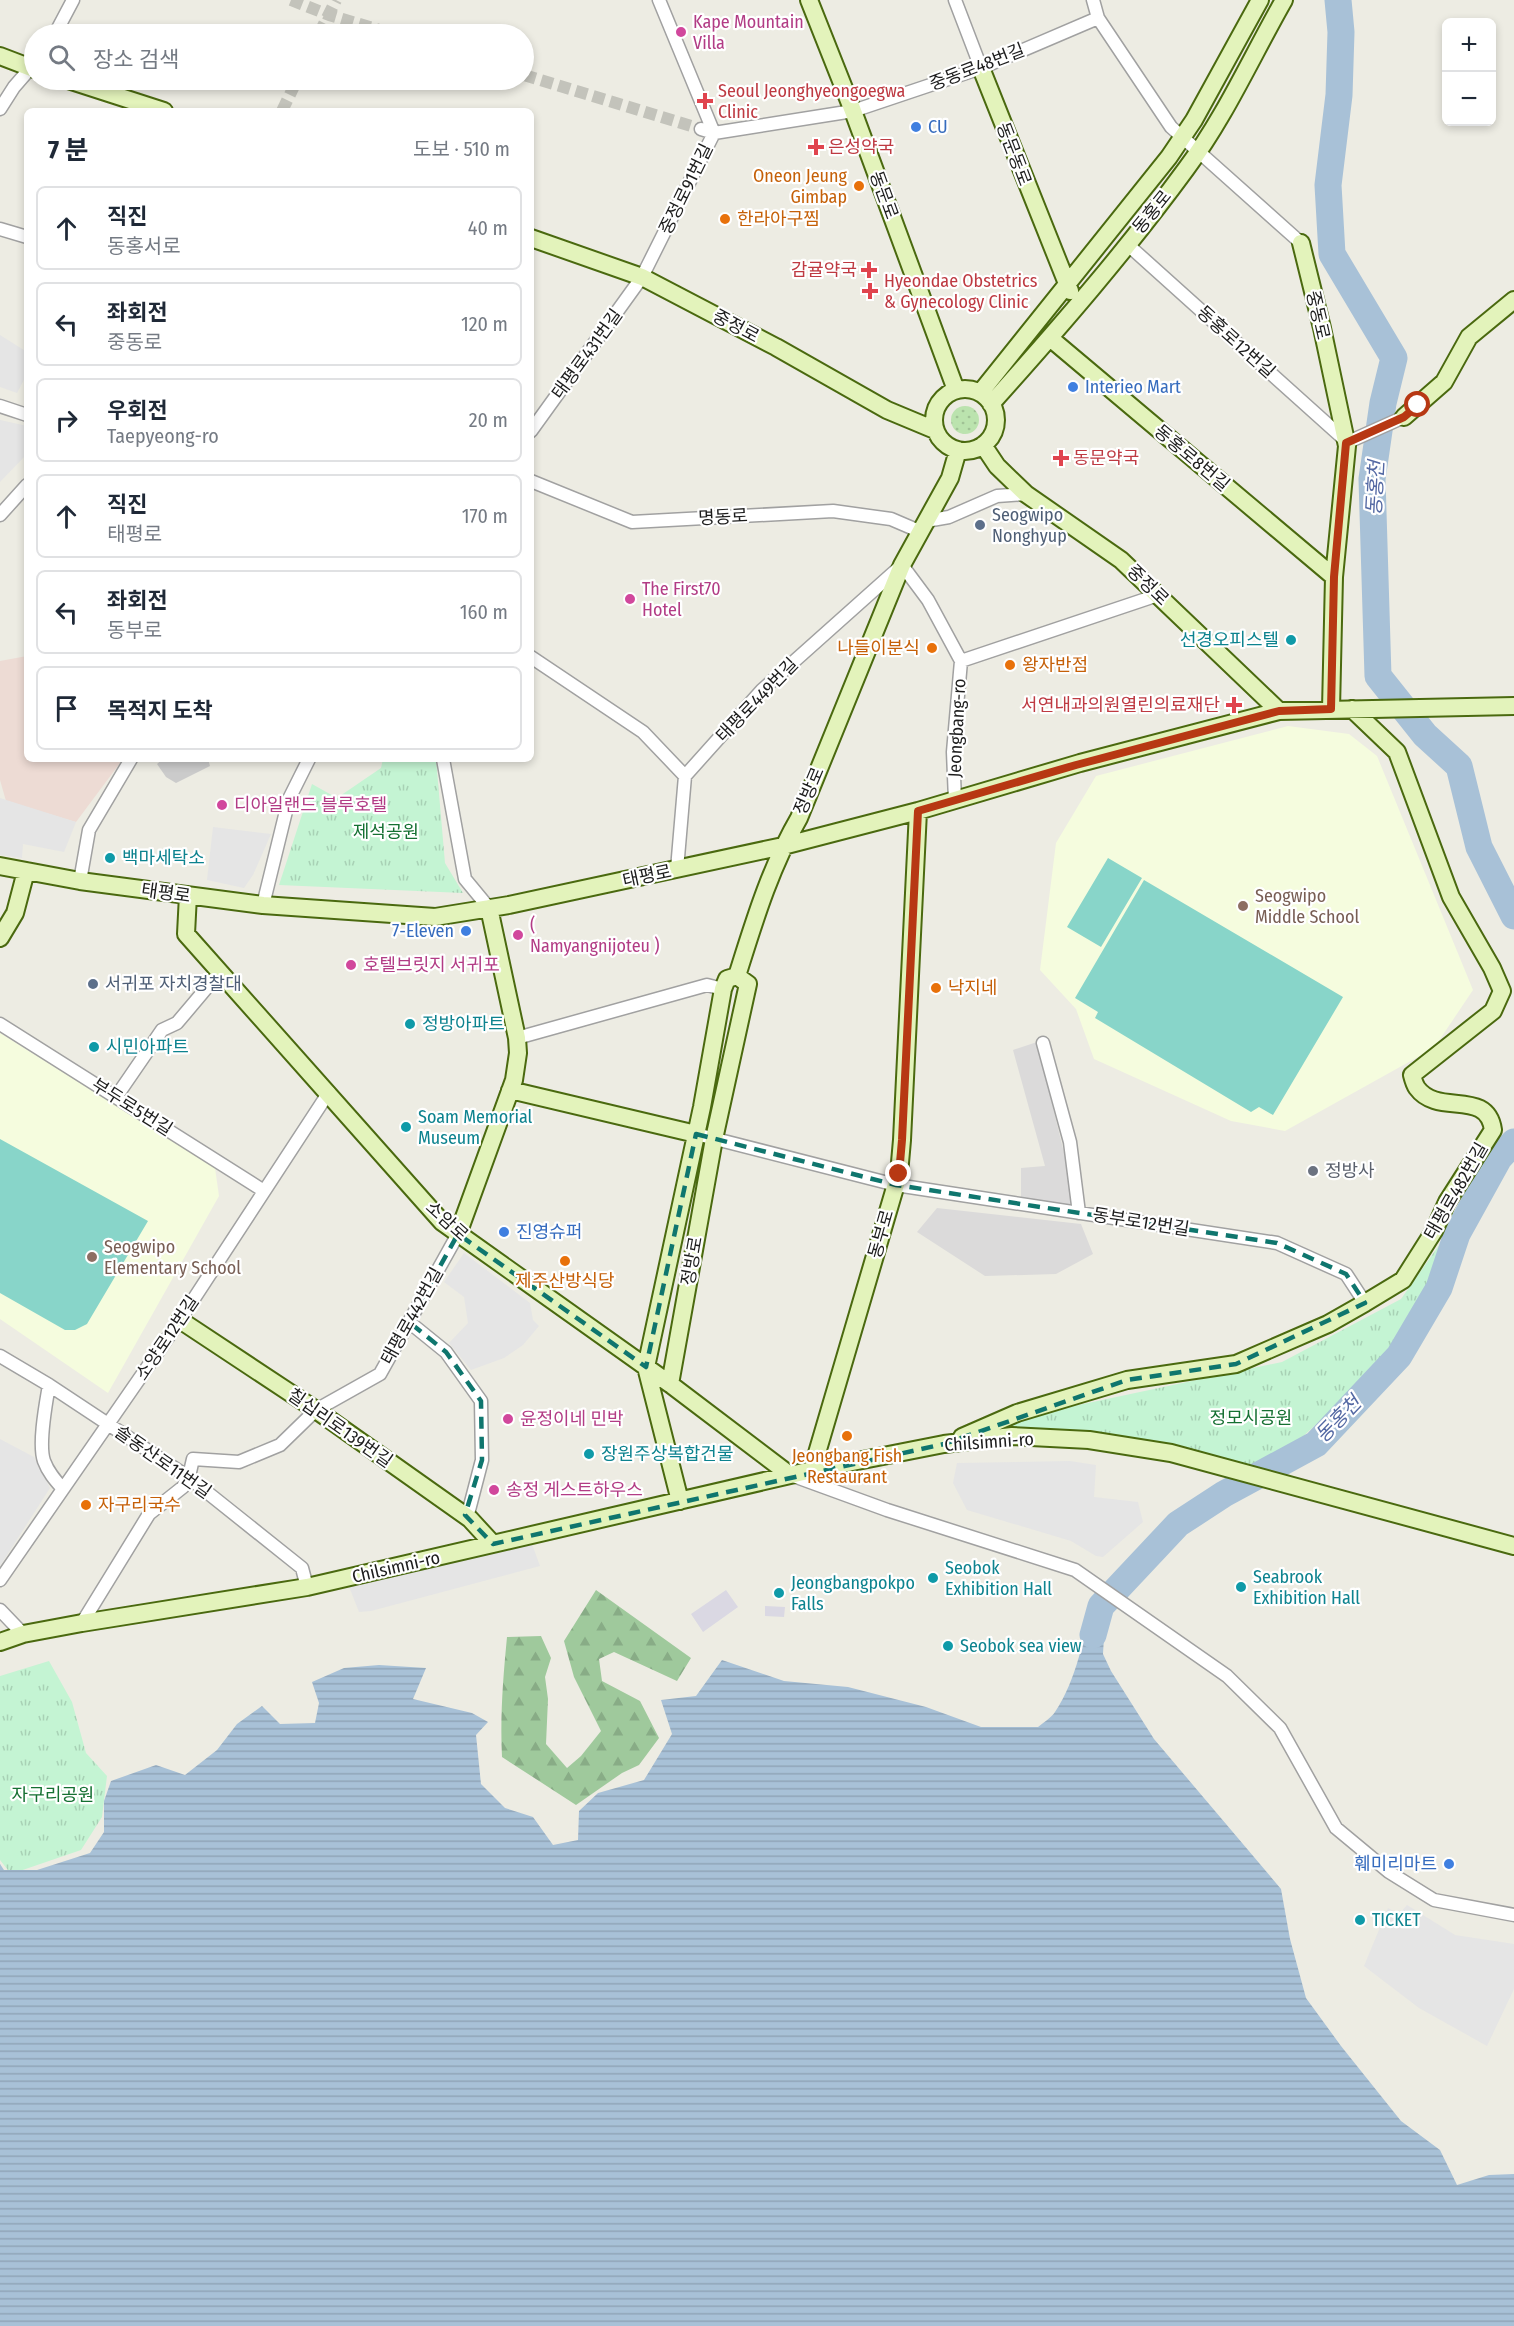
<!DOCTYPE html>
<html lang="ko">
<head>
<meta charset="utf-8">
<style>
  :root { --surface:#fff; --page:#f2f2f3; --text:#1f2937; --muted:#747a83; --line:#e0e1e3 }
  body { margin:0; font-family:"Fira Sans Condensed","Noto Sans KR",sans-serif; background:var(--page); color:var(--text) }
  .controls { position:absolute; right:18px; top:18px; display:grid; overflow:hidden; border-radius:9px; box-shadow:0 3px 9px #0003 }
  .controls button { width:54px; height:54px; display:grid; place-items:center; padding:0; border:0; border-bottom:2px solid var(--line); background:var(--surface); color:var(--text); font:30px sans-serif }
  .stop { position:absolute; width:18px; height:18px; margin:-14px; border:4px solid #b73813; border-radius:50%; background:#fff }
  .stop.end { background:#b73813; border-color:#fff; box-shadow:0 2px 6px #0008 }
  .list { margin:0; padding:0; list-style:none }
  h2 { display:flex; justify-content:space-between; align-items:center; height:78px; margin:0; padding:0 24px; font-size:26px }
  h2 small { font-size:20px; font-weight:400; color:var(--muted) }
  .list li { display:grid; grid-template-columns:39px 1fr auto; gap:18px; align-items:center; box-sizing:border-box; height:84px; margin:0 12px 12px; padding:0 12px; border:2px solid var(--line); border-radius:9px }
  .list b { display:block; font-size:22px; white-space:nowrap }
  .list p { margin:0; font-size:20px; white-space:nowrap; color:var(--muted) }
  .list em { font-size:20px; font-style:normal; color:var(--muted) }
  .icon { flex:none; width:33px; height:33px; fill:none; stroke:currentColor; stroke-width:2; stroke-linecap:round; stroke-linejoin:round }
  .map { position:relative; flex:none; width:1514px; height:2326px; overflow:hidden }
  .search { position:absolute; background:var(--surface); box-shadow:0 3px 9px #0003; left:24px; top:24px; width:510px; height:66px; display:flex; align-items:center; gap:15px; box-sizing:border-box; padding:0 21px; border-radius:33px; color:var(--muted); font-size:22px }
  .panel { position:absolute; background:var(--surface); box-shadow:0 3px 9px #0003; left:24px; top:108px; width:510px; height:654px; border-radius:9px }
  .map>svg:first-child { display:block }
  .residential { fill:#dbdada }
  .commercial { fill:#eddbd4 }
  .education { fill:#f5fcde }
  .religious { fill:#cbcbcb }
  .grass { fill:url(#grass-dots) }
  .forest { fill:url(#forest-firs) }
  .park { fill:url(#park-tufts) }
  .pitch { fill:#88d5c9 }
  .parking { fill:#e5e5e5 }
  .plaza { fill:#dad8e3 }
  .water { fill:url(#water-rules) }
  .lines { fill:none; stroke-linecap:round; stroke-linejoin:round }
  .river { stroke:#a8c1d7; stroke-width:27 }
  .street-tunnel { stroke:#c3c3bb; stroke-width:12; stroke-dasharray:12 6; stroke-linecap:butt }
  .street-casing { stroke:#a1a1a1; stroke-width:15 }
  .secondary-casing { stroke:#4a690f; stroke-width:20 }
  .street { stroke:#fff; stroke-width:12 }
  .secondary { stroke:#e3f3bb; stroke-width:16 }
  .route { stroke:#b73813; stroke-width:8 }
  .marked { fill:none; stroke:#0f766e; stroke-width:4.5; stroke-dasharray:12 8; stroke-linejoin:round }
  .hotel-dot { fill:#d1479c; stroke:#fff; stroke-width:2 }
  .health-dot { fill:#e0444e; stroke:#fff; stroke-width:2 }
  .shop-dot { fill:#3f7fe0; stroke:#fff; stroke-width:2 }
  .food-dot { fill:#e8710a; stroke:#fff; stroke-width:2 }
  .service-dot { fill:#5c6f8a; stroke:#fff; stroke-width:2 }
  .culture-dot { fill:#0f9aa8; stroke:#fff; stroke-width:2 }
  .education-dot { fill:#8d6e63; stroke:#fff; stroke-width:2 }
  .worship-dot { fill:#6b7280; stroke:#fff; stroke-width:2 }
  .labels { text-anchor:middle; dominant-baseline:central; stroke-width:4.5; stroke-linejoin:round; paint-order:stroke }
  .hotel-label { font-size:18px; fill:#b23c85; stroke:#fff; text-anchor:start }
  .street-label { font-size:18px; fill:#1d1d1d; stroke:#fff }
  .health-label { font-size:18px; fill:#be3a42; stroke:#fff; text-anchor:start }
  .shop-label { font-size:18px; fill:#366cbe; stroke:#fff; text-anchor:start }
  .food-label { font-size:18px; fill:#c56008; stroke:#fff; text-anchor:start }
  .service-label { font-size:18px; fill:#4e5e75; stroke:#fff; text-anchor:start }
  .culture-label { font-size:18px; fill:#0d838f; stroke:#fff; text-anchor:start }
  .park-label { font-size:18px; fill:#157032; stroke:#fff }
  .education-label { font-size:18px; fill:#785e54; stroke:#fff; text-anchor:start }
  .worship-label { font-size:18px; fill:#5b616d; stroke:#fff; text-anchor:start }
  .water-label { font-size:20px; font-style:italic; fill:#5368a3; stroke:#fff }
</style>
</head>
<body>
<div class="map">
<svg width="1514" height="2326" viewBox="0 0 1514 2326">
  <defs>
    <pattern id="grass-dots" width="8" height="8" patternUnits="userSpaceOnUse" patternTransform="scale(1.5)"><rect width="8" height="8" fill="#bbe3ae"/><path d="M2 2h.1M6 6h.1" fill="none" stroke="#a0c295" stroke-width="1.8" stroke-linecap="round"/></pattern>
    <pattern id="forest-firs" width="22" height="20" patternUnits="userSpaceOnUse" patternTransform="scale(1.5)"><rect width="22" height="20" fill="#9fc99c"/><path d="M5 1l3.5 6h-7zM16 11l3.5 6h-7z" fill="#88ac86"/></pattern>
    <pattern id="park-tufts" width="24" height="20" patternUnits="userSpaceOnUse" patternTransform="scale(1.5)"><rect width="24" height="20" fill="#c4f4d3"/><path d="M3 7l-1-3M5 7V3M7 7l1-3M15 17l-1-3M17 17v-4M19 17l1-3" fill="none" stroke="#a8d1b5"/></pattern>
    <pattern id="water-rules" width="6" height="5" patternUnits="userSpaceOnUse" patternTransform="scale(1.5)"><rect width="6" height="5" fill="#a8c1d7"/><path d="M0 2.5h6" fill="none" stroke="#90a5b8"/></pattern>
  </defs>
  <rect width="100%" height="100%" fill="#edece3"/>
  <path class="residential" d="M1037,1042L1067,1165L1072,1208L1021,1200V1168L1045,1166L1013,1050Z
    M937,1208L1081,1224L1093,1254L1056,1274L985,1276L917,1232Z"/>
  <path class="commercial" d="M27,656V759H123L76,822L6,801L0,780V661Z"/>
  <path class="education" d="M1288,726L1349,734L1377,756L1473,990L1434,1048L1285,1131L1231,1121L1094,1059L1076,1009L1040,970L1056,843L1096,776Z
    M0,1033L215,1168L219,1196L108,1393L0,1319Z"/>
  <path class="religious" d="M163,759H208L210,766L176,783L166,777L157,764Z"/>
  <path class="grass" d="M951 420a14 14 0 1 1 28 0a14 14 0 1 1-28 0Z"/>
  <path class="forest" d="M596,1590L691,1658L677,1681L614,1652L599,1659L602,1681L640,1701L659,1738L639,1765L622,1773L576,1805L502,1757C500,1717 503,1678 507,1637L541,1636L551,1658L545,1677L548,1699L546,1744L567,1768L581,1756L601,1731L574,1677L564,1641Z"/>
  <path class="park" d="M383,759H436L445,863L463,893L279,885L312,784L337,798L381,768Z
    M1491,1172L1399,1347L1265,1472L993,1423L1282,1362L1401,1299Z
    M49,1661L72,1702L86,1753L107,1776L102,1817L81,1850L11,1874L0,1860V1676Z"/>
  <path class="pitch" d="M1108,858L1142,878L1101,947L1067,927Z
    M1144,880L1343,997L1273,1115L1259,1107L1251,1112L1095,1018L1098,1012L1075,998Z
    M0,1139L148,1221L87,1324L75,1330H65L0,1293Z"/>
  <path class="parking" d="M0,335L27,352V374L17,393L0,387Z
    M0,420L27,426V454L0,482Z
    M0,798L76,822L64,852L23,844L22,858L0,855Z
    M213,827L271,834L253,875L244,888L207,880Z
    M464,1253L530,1303L533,1320L539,1326L523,1345L504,1358L471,1370L449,1343L468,1323L464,1297L444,1282Z
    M0,1439L34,1457L50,1488L0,1566Z
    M1070,1461L1096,1465L1094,1497L1138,1502L1143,1522L1103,1557L1096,1556L1071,1541L967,1510L953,1483L957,1463Z
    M532,1544L540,1566L371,1611L359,1612L348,1584Z
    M1407,1905L1455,1935L1514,1944V1989L1487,2046L1419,2008L1364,1966L1388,1908L1399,1914Z"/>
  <path class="plaza" d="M726,1590L738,1607L703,1632L691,1614Z
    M765,1606L785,1607L784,1617L765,1616Z"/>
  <path class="water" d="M1092,1600L1106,1603L1103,1654L1111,1671L1154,1739L1281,1889L1290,1939L1306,1998L1341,2046L1401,2121L1440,2150L1457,2185L1489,2175L1514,2174V2326H0V1864L4,1870H37L90,1853L104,1832V1801L111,1781L156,1765L185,1775L217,1750L237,1724L262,1706L280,1724L315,1723L319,1703L312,1682L344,1668L379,1665L426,1668L413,1699L472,1713L488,1722L476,1735L481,1784L505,1808L533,1817L553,1845L578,1840L579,1811L598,1793L644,1780L672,1734L661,1700L696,1696L722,1660L784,1681L848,1687L926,1707L981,1727H1038C1043,1723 1051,1718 1055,1712C1077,1679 1084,1637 1092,1600Z"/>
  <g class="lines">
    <path class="river" d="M1338,0L1341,32L1339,95L1328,185L1332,254L1394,358L1383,403L1372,479L1378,676L1425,735L1459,766L1479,847L1514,916
      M1093,1635L1101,1606L1178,1524L1224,1494L1316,1444L1399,1356L1439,1288L1457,1234L1499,1158L1514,1142"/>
    <path class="street-tunnel" d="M291,0L329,15L393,34
      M319,34L336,0
      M524,75L701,129
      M282,111L297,80"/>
    <g class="street-casing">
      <path id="street" d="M955,0L981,68
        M1093,0L1098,18L1171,127L1301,243
        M55,34L73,0
        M0,109L14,87L34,64
        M701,129L714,133L853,111L981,68L1098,18
        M0,229L27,237
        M1127,244L1345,440
        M0,406L27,415
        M531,431L642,277L714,133L659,0
        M1346,443L1404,417
        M531,481L632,522L833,511L891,519L919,531
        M0,515L27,485
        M926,521L949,517L997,496L1026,494
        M531,657L643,732L685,776
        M961,661L1158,595
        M443,759L465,879L489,908
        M677,869L685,776L762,690L902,565L928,600L961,661L953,752L955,800
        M80,881L89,830L131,759
        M263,905L289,799L309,759
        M0,1024L264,1191
        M517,1038L707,985L723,989
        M1043,1043L1070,1142L1079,1213
        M116,1097L162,1030L177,1023L220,972
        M696,1134L896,1185L1277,1243L1346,1274L1365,1303
        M409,1322L446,1352L481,1401L482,1460L469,1510L465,1515
        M0,1356L49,1385L188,1477L302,1568L307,1587
        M49,1385C46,1403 38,1444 44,1461C48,1472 55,1480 63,1489
        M791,1475L887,1510L1075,1570L1227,1676L1280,1728L1336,1828L1389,1872L1434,1900L1514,1915
        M0,1580L180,1320L329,1092
        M0,1610L23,1634
        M82,1623L149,1514L183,1487L190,1472L193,1459L239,1462L280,1445L316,1410L380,1374L458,1234"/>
    </g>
    <g class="secondary-casing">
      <path id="secondary" d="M809,0L853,111L956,390
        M0,56L34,69
        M981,68L1070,291
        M68,80L164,111
        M531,238L642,277L776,347L887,410L935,430
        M1301,243L1322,328L1347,446L1334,577L1331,709
        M1050,338L1334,577
        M934 420a31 31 0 1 1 62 0a31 31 0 1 1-62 0Z
        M980,393L1169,157L1194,120L1260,0
        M991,404C1059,328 1126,251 1186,169C1225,117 1252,56 1284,0
        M1404,417L1444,382L1469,337L1514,300
        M983,445L997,466L1026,494L1121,560L1279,711
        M0,866L80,881L263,905L435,917L509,905L783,846L918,811L1080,763L1279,711L1514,706
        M188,895L186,934L442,1222L670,1384L790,1475
        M0,938L15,913L26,871
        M737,976C754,922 770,868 799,818L902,565L950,478L958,450
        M510,1090L696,1134
        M458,1234L514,1080L518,1053L517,1038L489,908
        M180,1320L316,1410L470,1519L493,1544
        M670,1384L714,1139L748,984L737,976
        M962,1437L1017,1413L1127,1380L1236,1364L1328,1324L1365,1303L1403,1280L1434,1231L1447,1202L1493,1130C1487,1088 1438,1117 1417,1088C1415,1085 1413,1079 1412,1075L1493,1011L1502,991L1492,968L1451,897L1397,752L1352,709
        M812,1470L899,1174L902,1140L918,811
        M680,1501L646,1367L702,1107L723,989L727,979L737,976
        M0,1642L23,1634L82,1623L307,1587L812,1470L944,1444L1012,1436L1089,1440L1171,1453L1514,1546"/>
    </g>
    <use href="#street" class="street"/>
    <use href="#secondary" class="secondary"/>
  </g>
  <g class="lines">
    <path class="route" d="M899,1174L902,1140L918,811L1076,765L1279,711L1331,709L1334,577L1346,443L1404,417L1418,405"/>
  </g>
  <path class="marked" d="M696,1134L896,1185L1277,1243L1346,1274L1365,1303L1236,1364L1127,1380L944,1444L493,1544L465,1515L482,1460L481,1401L446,1352L409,1322L458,1234L646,1367Z"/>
  <g class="hotel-dot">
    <circle cx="681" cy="32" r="6"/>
    <circle cx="630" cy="599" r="6"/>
    <circle cx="222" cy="805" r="6"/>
    <circle cx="518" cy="935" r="6"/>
    <circle cx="351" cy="965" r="6"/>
    <circle cx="508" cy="1419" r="6"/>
    <circle cx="494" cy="1490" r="6"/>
  </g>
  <g class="health-dot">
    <path d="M702 92h6v6h6v6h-6v6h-6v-6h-6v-6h6z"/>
    <path d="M813 138h6v6h6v6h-6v6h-6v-6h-6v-6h6z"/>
    <path d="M866 261h6v6h6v6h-6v6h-6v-6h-6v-6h6z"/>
    <path d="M867 282h6v6h6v6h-6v6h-6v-6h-6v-6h6z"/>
    <path d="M1058 449h6v6h6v6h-6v6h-6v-6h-6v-6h6z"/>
    <path d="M1231 696h6v6h6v6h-6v6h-6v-6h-6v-6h6z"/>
  </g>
  <g class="shop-dot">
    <circle cx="916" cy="127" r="6"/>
    <circle cx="1073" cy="387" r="6"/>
    <circle cx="466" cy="931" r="6"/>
    <circle cx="504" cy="1232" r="6"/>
    <circle cx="1449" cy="1864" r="6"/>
  </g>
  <g class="food-dot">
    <circle cx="859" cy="186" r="6"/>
    <circle cx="725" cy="219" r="6"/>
    <circle cx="932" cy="648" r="6"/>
    <circle cx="1010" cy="665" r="6"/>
    <circle cx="936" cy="988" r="6"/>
    <circle cx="565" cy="1261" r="6"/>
    <circle cx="847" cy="1436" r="6"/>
    <circle cx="86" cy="1505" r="6"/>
  </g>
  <g class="service-dot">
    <circle cx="980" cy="525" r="6"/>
    <circle cx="93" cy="984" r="6"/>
  </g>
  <g class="culture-dot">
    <circle cx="1291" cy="640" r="6"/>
    <circle cx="110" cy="858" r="6"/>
    <circle cx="410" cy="1024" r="6"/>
    <circle cx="94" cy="1047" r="6"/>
    <circle cx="406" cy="1127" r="6"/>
    <circle cx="589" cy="1454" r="6"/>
    <circle cx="933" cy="1578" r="6"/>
    <circle cx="1241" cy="1587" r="6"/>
    <circle cx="779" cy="1593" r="6"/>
    <circle cx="948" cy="1646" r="6"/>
    <circle cx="1360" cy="1920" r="6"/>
  </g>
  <g class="education-dot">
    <circle cx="1243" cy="906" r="6"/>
    <circle cx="92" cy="1257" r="6"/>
  </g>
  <circle class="worship-dot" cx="1313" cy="1171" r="6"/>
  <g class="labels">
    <g class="hotel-label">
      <text x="693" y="22">Kape Mountain<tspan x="693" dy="21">Villa</tspan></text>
      <text x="642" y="589">The First70<tspan x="642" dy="21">Hotel</tspan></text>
      <text x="234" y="805">디아일랜드 블루호텔</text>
      <text x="530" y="925">(<tspan x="530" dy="21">Namyangnijoteu )</tspan></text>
      <text x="363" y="965">호텔브릿지 서귀포</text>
      <text x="520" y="1419">윤정이네 민박</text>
      <text x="506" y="1490">송정 게스트하우스</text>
    </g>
    <g class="street-label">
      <text transform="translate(977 67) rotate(-21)">중동로48번길</text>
      <text transform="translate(1014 154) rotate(69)">동문동로</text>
      <text transform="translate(686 189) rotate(-64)">중정로91번길</text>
      <text transform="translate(884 195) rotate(70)">동문로</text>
      <text transform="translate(1152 212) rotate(-51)">동홍로</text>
      <text transform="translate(1318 315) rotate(77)">중동로</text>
      <text transform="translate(736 326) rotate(28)">중정로</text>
      <text transform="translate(1236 342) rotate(42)">동홍로12번길</text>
      <text transform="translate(587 354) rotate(-54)">태평로431번길</text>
      <text transform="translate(1192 458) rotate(40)">동홍로8번길</text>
      <text transform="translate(723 517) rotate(-3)">명동로</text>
      <text transform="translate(1148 585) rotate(44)">중정로</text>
      <text transform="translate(757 700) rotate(-46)">태평로449번길</text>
      <text transform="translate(957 728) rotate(-87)">Jeongbang-ro</text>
      <text transform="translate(809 791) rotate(-67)">정방로</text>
      <text transform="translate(647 876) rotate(-12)">태평로</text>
      <text transform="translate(166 893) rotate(8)">태평로</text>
      <text transform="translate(132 1107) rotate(32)">부두로5번길</text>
      <text transform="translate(1456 1191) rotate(-60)">태평로482번길</text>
      <text transform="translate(447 1221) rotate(42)">소암로</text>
      <text transform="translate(1141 1222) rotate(9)">동부로12번길</text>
      <text transform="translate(881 1234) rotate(-74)">동부로</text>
      <text transform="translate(692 1261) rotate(-80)">정방로</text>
      <text transform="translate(412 1316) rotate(-61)">태평로442번길</text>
      <text transform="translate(167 1338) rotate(-56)">소양로12번길</text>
      <text transform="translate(340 1428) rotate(35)">칠십리로139번길</text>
      <text transform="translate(989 1442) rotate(-4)">Chilsimni-ro</text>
      <text transform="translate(163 1462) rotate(35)">솔동산로11번길</text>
      <text transform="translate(396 1567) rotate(-13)">Chilsimni-ro</text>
    </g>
    <g class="health-label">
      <text x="718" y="91">Seoul Jeonghyeongoegwa<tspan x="718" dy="21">Clinic</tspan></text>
      <text x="828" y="147">은성약국</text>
      <text x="857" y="270" text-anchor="end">감귤약국</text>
      <text x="884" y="281">Hyeondae Obstetrics<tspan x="884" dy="21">&amp; Gynecology Clinic</tspan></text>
      <text x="1073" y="458">동문약국</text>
      <text x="1220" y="705" text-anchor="end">서연내과의원열린의료재단</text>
    </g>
    <g class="shop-label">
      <text x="928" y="127">CU</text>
      <text x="1085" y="387">Interieo Mart</text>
      <text x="454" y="931" text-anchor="end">7-Eleven</text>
      <text x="516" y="1232">진영슈퍼</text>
      <text x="1437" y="1864" text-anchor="end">훼미리마트</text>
    </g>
    <g class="food-label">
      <text x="847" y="176" text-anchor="end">Oneon Jeung<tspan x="847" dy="21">Gimbap</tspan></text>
      <text x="737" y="219">한라아구찜</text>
      <text x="920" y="648" text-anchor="end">나들이분식</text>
      <text x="1022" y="665">왕자반점</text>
      <text x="948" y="988">낙지네</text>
      <text x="565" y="1281" text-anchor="middle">제주산방식당</text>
      <text x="847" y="1456" text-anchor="middle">Jeongbang Fish<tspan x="847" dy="21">Restaurant</tspan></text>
      <text x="98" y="1505">자구리국수</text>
    </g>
    <g class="service-label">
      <text x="992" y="515">Seogwipo<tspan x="992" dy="21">Nonghyup</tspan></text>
      <text x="105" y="984">서귀포 자치경찰대</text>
    </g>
    <g class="culture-label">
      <text x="1279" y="640" text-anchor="end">선경오피스텔</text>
      <text x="122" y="858">백마세탁소</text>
      <text x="422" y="1024">정방아파트</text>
      <text x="106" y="1047">시민아파트</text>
      <text x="418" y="1117">Soam Memorial<tspan x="418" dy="21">Museum</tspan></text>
      <text x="601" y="1454">장원주상복합건물</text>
      <text x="945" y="1568">Seobok<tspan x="945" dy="21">Exhibition Hall</tspan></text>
      <text x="1253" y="1577">Seabrook<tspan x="1253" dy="21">Exhibition Hall</tspan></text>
      <text x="791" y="1583">Jeongbangpokpo<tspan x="791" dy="21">Falls</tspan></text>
      <text x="960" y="1646">Seobok sea view</text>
      <text x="1372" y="1920">TICKET</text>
    </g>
    <g class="park-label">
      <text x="386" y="832">제석공원</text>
      <text x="1251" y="1418">정모시공원</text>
      <text x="53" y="1795">자구리공원</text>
    </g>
    <g class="education-label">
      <text x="1255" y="896">Seogwipo<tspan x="1255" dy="21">Middle School</tspan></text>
      <text x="104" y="1247">Seogwipo<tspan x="104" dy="21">Elementary School</tspan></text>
    </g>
    <g class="worship-label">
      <text x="1325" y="1171">정방사</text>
    </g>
    <g class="water-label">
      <text transform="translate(1375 488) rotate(-87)">동홍천</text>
      <text transform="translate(1338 1419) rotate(-46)">동홍천</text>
    </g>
  </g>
</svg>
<div class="controls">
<button>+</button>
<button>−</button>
</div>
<div class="stop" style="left:1418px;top:405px"></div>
<div class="stop end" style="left:899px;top:1174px"></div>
<div class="search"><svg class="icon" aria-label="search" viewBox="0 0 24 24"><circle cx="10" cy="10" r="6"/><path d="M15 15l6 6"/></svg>장소 검색</div>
<section class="panel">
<h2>7 분<small>도보 · 510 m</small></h2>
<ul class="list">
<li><svg class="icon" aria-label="ahead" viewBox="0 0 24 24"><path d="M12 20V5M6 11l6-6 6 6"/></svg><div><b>직진</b><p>동홍서로</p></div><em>40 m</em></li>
<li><svg class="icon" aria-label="left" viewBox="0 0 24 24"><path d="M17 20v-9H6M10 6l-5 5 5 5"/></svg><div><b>좌회전</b><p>중동로</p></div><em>120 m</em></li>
<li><svg class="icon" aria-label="right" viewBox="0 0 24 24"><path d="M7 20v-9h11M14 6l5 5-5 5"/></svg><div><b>우회전</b><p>Taepyeong-ro</p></div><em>20 m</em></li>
<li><svg class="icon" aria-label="ahead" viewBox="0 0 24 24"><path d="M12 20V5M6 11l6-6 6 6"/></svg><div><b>직진</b><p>태평로</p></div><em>170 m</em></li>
<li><svg class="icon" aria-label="left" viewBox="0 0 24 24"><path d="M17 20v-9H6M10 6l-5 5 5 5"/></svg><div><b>좌회전</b><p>동부로</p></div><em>160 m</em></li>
<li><svg class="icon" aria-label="arrive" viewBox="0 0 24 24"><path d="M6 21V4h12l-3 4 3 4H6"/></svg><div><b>목적지 도착</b></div></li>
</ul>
</section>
</div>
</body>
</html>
